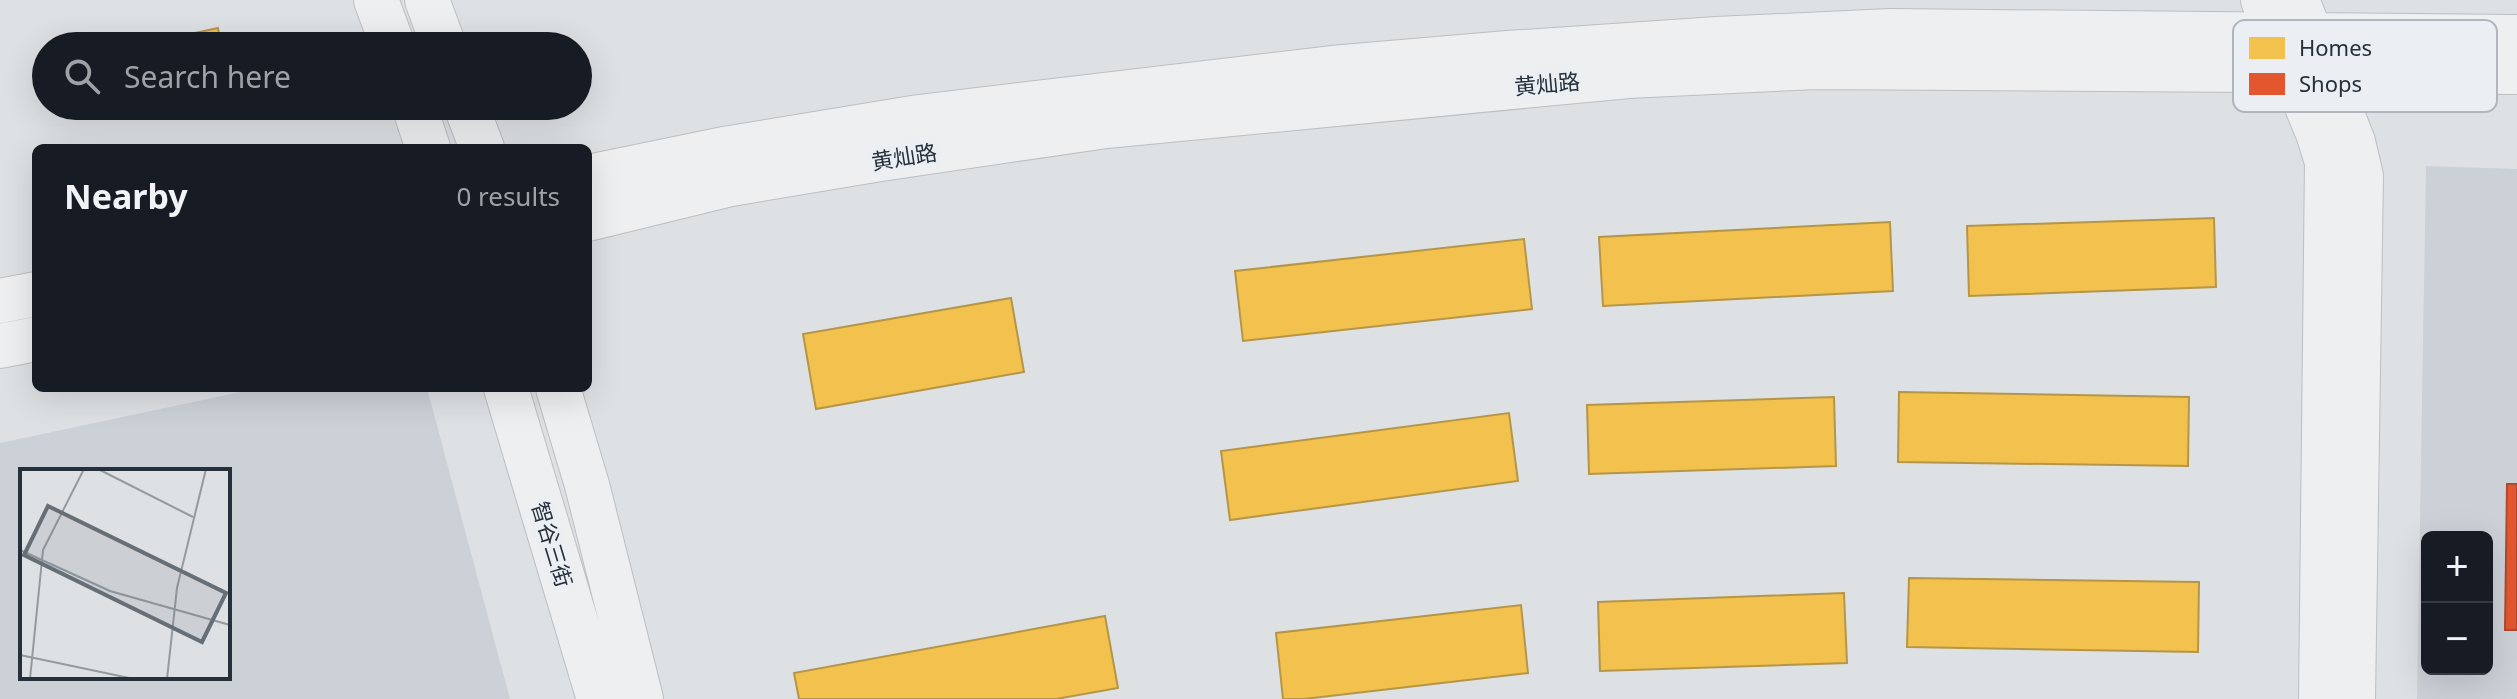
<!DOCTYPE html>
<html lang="en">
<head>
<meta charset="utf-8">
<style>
  :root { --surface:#171b24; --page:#242831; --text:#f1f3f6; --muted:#9ea1a6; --line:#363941 }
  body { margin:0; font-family:"Noto Sans","Noto Sans SC",sans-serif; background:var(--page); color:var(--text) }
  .controls { position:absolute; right:24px; bottom:24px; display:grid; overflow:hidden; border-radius:12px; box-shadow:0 8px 32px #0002 }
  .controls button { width:72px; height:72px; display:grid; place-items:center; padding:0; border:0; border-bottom:2px solid var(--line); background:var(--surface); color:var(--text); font:40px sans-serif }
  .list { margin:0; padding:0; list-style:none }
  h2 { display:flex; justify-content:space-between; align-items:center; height:104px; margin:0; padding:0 32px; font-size:34px }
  h2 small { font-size:26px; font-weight:400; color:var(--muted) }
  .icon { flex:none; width:44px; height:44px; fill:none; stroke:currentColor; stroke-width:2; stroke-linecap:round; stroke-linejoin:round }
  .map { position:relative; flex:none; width:2517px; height:699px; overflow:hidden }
  .search { position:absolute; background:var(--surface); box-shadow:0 8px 32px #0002; left:32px; top:32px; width:560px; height:88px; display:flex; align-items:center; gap:20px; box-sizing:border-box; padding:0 28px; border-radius:44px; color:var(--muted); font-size:30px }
  .panel { position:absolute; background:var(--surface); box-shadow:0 8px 32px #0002; left:32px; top:144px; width:560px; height:248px; border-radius:12px }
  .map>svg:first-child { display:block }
  .built { fill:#ccd1d7; fill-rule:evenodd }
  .homes { fill:#f2c14e; stroke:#b59648; stroke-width:2 }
  .shops { fill:#e4572e; stroke:#ab4b32; stroke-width:2 }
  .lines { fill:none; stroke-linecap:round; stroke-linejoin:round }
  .minor-casing { stroke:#bcbfc2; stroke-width:46 }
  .minor { stroke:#edeff0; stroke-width:44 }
  .labels { text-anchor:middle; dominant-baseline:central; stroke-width:8; stroke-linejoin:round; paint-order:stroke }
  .street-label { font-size:22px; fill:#26303b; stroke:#ebeff4 }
  .inset-road { fill:none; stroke:#949aa0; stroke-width:2 }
  .view { fill:#666e76; fill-opacity:0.15; stroke:#666e76; stroke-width:4 }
  .inset-edge { fill:none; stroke:#26303b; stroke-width:4 }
  .key { fill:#ebeff4; stroke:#b0b6bc; stroke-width:2 }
  .key-label { font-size:22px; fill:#26303b }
</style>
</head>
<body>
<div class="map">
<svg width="2517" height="699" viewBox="0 0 2517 699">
  <rect width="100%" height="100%" fill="#dee1e4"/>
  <path class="built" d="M2426,166L2517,169V699H2417ZM2427,537H2487V669H2427Z
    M260,388H427L510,699H0V443ZM22,471H228V677H22Z"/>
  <path class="homes" d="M218,28L221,46H135Z
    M73,106H132L76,118Z
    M2214,218L2216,287L1969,296L1967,226Z
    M1890,222L1893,291L1603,306L1599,237Z
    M1524,239L1532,309L1243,341L1235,271Z
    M1011,298L1024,372L816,409L803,334Z
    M1899,392L2189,397L2188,466L1898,462Z
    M1834,397L1836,466L1589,474L1587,405Z
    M1509,413L1518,481L1230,520L1221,451Z
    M1909,578L2199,582L2198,652L1907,647Z
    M1844,593L1847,663L1600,671L1598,602Z
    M1521,605L1528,673L1304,699H1283L1276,633Z
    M1105,616L1118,688L1056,699H799L794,673Z"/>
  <path class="shops" d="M2507,484H2517V630H2505Z"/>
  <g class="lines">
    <g class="minor-casing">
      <path id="minor" d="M376,0L393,46
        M427,0L444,46
        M2263,0L2318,133L2327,162L2321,699
        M2297,0L2353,142L2361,176L2353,699
        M414,106L428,148
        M466,106L482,148
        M588,177L724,149L919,117L1332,68L1508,53L1717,39L1890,31L2517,37
        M588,219L731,184L880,159L1106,126L1628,76L1816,67L2517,72
        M0,301L36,294
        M0,346L36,339
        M506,388L599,699
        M558,388L587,485L641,699"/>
    </g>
    <use href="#minor" class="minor"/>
  </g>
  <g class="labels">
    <g class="street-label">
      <text transform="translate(1547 83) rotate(-5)">黄灿路</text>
      <text transform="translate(904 156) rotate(-9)">黄灿路</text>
      <text transform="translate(553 544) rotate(73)">智谷三街</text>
    </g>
  </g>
  <g transform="translate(20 469)">
    <rect width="210" height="210" fill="#dee1e4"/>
    <path class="inset-road" d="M78,0L173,48M0,81L90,122L210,156M0,186L114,210M10,210L23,81L64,0M147,210L157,119L186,0"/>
    <path class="view" d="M28,37L206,124L182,173L4,86Z"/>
    <rect width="210" height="210" class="inset-edge"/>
  </g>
  <rect x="2233" y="20" width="264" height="92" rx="12" class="key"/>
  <rect x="2249" y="37" width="36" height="22" fill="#f2c14e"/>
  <rect x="2249" y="73" width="36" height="22" fill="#e4572e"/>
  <g class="key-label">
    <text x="2299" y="56">Homes</text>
    <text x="2299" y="92">Shops</text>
  </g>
</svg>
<div class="controls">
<button>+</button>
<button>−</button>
</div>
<div class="search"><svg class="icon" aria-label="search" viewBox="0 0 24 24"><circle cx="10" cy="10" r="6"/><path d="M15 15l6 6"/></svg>Search here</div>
<section class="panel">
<h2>Nearby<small>0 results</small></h2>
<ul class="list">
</ul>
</section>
</div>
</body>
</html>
